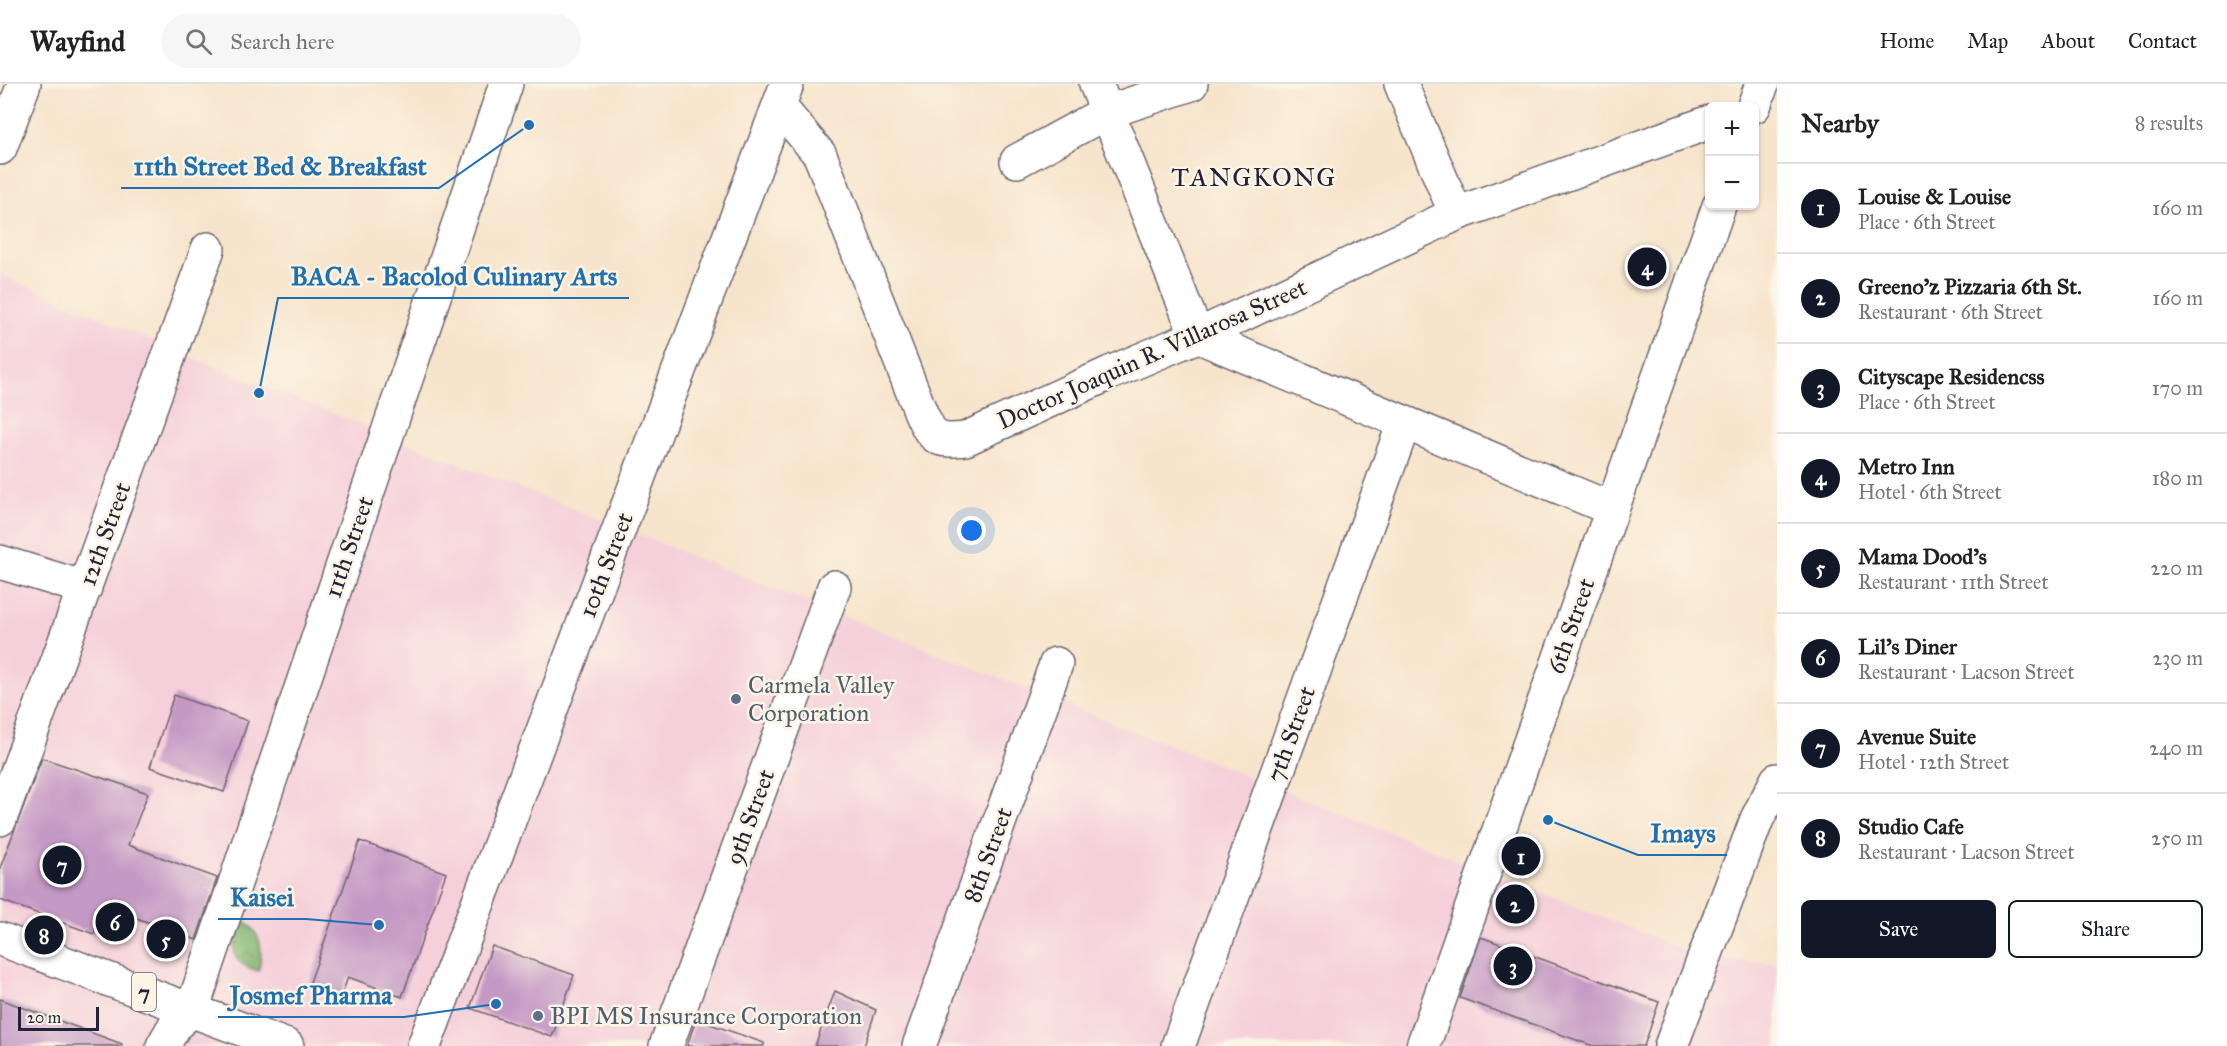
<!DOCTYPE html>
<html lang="en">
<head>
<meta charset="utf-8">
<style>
  :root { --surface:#fff; --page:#f6f6f6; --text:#222; --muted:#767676; --line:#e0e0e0; --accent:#111827 }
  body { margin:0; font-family:"IM FELL Great Primer",serif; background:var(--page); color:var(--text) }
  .controls { position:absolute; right:18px; top:18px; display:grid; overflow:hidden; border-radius:9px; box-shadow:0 2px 4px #0004 }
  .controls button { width:54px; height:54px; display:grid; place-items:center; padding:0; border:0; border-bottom:2px solid var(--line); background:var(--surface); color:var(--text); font:30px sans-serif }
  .scale { position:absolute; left:18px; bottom:15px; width:81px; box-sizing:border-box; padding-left:6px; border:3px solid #22223b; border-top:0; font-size:16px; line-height:21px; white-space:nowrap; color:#22223b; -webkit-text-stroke:4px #fcf5e5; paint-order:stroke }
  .you { position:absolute; left:972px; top:447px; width:21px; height:21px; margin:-15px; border:4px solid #fff; border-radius:50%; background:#1a73e8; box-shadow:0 0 0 9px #1a73e833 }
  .badge { display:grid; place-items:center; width:39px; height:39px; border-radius:50%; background:var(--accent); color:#fff; font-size:20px; font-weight:700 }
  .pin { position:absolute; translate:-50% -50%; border:3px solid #fff; box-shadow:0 2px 6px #0006 }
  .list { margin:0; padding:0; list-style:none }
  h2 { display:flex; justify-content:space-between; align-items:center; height:78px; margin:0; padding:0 24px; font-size:26px }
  h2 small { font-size:20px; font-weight:400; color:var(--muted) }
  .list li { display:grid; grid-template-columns:39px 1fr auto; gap:18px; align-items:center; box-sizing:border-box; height:90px; padding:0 24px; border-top:2px solid var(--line) }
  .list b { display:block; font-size:22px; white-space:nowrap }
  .list p { margin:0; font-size:20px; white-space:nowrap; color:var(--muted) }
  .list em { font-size:20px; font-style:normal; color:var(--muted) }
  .actions { display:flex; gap:12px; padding:18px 24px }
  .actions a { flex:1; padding:14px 0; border:2px solid var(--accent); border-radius:9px; text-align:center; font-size:21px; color:var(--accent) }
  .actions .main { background:var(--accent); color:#fff }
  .icon { flex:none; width:33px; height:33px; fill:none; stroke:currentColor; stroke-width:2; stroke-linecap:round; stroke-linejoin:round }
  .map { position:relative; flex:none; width:1777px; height:962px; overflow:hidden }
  header { display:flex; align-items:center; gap:36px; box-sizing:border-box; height:84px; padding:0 30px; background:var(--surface); border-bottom:2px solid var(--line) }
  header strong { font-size:28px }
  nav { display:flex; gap:33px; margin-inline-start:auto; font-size:21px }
  .search { width:420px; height:54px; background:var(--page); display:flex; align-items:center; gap:15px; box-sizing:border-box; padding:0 21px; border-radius:33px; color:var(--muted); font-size:22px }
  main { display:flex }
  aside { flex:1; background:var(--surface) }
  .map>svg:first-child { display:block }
  .built { fill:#f5cfda }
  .forest { fill:url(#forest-crowns); stroke:#516b55; stroke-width:1.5 }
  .building { fill:#c599c5 }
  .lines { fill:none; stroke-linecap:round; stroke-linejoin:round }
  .minor-casing { stroke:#6d666e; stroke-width:36 }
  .major-casing { stroke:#6d666e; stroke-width:36 }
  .minor { stroke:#fff; stroke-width:33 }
  .major { stroke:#fff; stroke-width:33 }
  .service-dot { fill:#5c6f8a; stroke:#fcf5e5; stroke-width:2 }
  .labels { text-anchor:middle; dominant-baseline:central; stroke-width:5; stroke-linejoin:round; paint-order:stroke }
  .shield { fill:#fcf5e5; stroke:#63616e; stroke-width:1.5 }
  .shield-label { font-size:22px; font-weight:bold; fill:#22223b }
  .street-label { font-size:24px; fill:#22223b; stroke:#fcf5e5 }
  .service-label { font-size:24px; fill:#4e5e75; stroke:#fcf5e5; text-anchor:start }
  .neighbourhood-label { font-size:26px; letter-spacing:1.5px; fill:#22223b; stroke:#fcf5e5 }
  .leader { fill:none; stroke:#1f6fb2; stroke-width:2 }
  .callout-dot { fill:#1f6fb2; stroke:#fcf5e5; stroke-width:2 }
  .callout-label { font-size:26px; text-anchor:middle; font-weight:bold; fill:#1f6fb2; stroke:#fcf5e5; stroke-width:5; stroke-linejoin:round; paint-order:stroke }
</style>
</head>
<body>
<header>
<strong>Wayfind</strong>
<div class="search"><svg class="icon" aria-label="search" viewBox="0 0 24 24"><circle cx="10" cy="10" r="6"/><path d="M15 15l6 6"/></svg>Search here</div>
<nav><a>Home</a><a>Map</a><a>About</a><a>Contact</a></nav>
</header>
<main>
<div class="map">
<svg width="1777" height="962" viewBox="0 0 1777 962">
  <defs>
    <pattern id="forest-crowns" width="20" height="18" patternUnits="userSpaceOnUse" patternTransform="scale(1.5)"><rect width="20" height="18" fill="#80b46f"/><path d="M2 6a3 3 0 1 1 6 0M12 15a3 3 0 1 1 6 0" fill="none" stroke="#68925c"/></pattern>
  </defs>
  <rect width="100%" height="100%" fill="#fcf5e5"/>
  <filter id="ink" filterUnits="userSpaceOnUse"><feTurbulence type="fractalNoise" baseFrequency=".0167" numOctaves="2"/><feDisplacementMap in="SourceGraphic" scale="12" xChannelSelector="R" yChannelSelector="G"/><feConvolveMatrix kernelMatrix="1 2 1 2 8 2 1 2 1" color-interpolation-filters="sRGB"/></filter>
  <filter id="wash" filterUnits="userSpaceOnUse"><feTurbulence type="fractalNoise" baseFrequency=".008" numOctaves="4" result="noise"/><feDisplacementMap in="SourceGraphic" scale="24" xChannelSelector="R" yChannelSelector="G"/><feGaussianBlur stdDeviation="1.35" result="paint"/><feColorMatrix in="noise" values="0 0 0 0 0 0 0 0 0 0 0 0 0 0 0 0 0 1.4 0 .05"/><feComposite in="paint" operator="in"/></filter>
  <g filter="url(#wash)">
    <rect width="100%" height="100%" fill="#f7e4cc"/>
    <path class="built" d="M0,190L178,268L1703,873L1777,880V962H0Z"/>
    <path class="forest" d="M243,835C262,851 263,863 259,887C225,878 233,862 243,835Z"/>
    <g id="blocks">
      <path class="building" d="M174,611L248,637L224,708L150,683Z
        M42,674L148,709L128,761L217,794L196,856L104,822L94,850L0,816V784Z
        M360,757L446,789L402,913L348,893L341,913L309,901Z
        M1514,759L1535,764L1526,786L1507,781Z
        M1481,853L1659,918L1644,962H1593L1460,914Z
        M492,862L574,891L552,953L470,924Z
        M835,907L876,926L864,962H815Z
        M0,915L122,960L121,962H0Z
        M696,935L764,959V962H687Z"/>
    </g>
  </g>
  <g filter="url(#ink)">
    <use href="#blocks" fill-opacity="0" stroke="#6d666e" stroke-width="1.5"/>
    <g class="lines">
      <g class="minor-casing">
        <path id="minor" d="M1096,0L1197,252L1612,425
          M1401,0L1456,130
          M779,22L820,71L921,329C933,355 936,358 965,355L1110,289L1197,252L1456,130L1710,38
          M1754,22L1762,0
          M0,64L24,0
          M1017,77L1107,28L1191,0
          M0,478L85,504
          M0,735L208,165
          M163,962L175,941L192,926L506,0
          M424,962L787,0
          M666,962L834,503
          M919,962L1056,580
          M1178,962L1404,339
          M1423,962L1719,122
          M1671,962L1757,735L1777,696"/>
      </g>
      <g class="major-casing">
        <path id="major" d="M0,855L287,962"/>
      </g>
      <use href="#minor" class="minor"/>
      <use href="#major" class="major"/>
    </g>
  </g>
  <g class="service-dot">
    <circle cx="736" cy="615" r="6"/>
    <circle cx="538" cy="932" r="6"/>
  </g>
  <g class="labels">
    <rect class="shield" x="132" y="889" width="24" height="38" rx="4.5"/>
    <g class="shield-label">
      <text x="144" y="908">7</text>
    </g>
    <g class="street-label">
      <text transform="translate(1152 270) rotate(-24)">Doctor Joaquin R. Villarosa Street</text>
      <text transform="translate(105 450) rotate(-70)">12th Street</text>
      <text transform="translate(349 463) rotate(-71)">11th Street</text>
      <text transform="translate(606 481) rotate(-69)">10th Street</text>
      <text transform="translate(1571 542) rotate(-71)">6th Street</text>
      <text transform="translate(1291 650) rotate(-70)">7th Street</text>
      <text transform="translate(750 733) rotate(-70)">9th Street</text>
      <text transform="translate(988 771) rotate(-70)">8th Street</text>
    </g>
    <g class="service-label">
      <text x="748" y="601">Carmela Valley<tspan x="748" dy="28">Corporation</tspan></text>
      <text x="550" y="932">BPI MS Insurance Corporation</text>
    </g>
    <g class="neighbourhood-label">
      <text x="1254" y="93">TANGKONG</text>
    </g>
  </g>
  <path class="leader" d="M529 41L439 104H121M259 309L278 214H629M1548 736L1638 771H1727M379 841L306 835H218M496 920L404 933H218"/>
  <g class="callout-dot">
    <circle cx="529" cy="41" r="6"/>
    <circle cx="259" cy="309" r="6"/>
    <circle cx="1548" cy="736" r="6"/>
    <circle cx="379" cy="841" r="6"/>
    <circle cx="496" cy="920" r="6"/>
  </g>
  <g class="callout-label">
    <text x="280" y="91">11th Street Bed &amp; Breakfast</text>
    <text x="454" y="201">BACA - Bacolod Culinary Arts</text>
    <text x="1683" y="758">Imays</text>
    <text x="262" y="822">Kaisei</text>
    <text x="311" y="920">Josmef Pharma</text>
  </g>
</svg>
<div class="controls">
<button>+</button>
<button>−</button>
</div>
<div class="scale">20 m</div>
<div class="you"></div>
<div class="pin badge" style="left:1521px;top:772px">1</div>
<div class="pin badge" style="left:1515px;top:820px">2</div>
<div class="pin badge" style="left:1513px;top:882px">3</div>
<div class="pin badge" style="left:1647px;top:183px">4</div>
<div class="pin badge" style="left:166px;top:855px">5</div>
<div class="pin badge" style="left:115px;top:838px">6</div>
<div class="pin badge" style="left:62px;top:781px">7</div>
<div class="pin badge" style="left:44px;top:851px">8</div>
</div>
<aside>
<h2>Nearby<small>8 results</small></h2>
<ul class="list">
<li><span class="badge">1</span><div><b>Louise &amp; Louise</b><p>Place · 6th Street</p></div><em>160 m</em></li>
<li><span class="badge">2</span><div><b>Greeno'z Pizzaria 6th St.</b><p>Restaurant · 6th Street</p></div><em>160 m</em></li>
<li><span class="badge">3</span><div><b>Cityscape Residencss</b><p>Place · 6th Street</p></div><em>170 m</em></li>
<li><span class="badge">4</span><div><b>Metro Inn</b><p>Hotel · 6th Street</p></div><em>180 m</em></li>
<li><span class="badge">5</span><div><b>Mama Dood's</b><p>Restaurant · 11th Street</p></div><em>220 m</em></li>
<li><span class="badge">6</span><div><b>Lil's Diner</b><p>Restaurant · Lacson Street</p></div><em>230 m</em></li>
<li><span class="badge">7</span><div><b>Avenue Suite</b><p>Hotel · 12th Street</p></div><em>240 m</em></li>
<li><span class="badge">8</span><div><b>Studio Cafe</b><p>Restaurant · Lacson Street</p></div><em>250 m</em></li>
</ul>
<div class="actions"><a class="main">Save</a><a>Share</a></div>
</aside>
</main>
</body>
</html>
